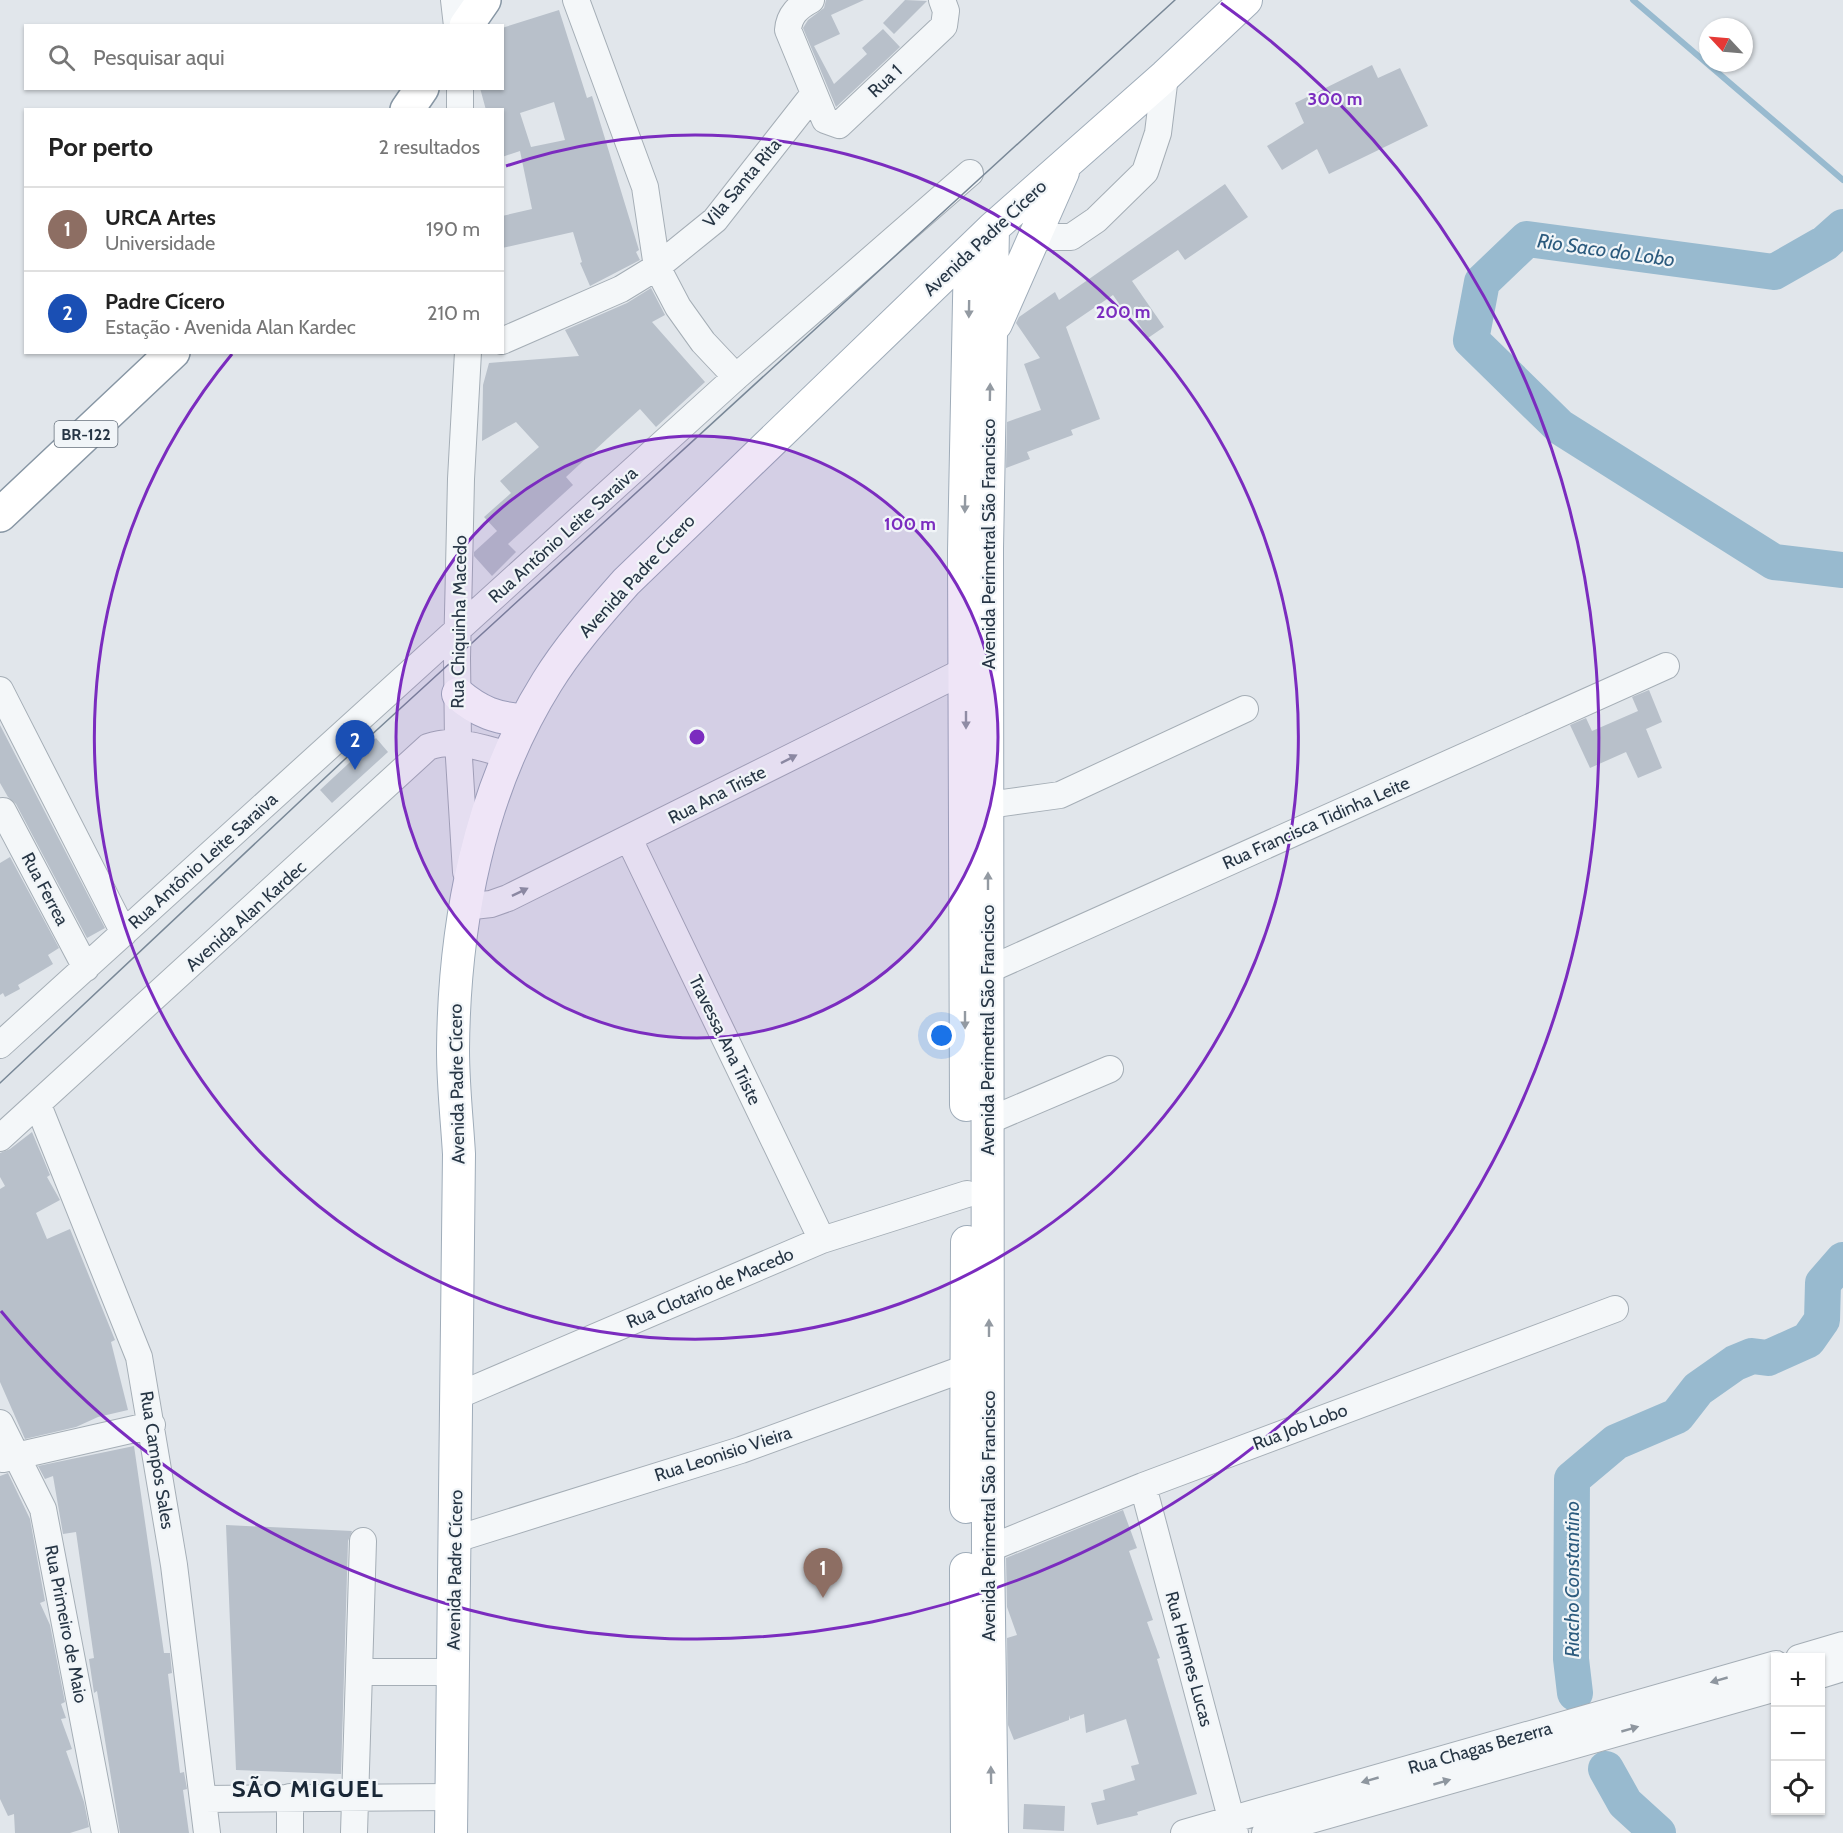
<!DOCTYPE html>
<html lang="pt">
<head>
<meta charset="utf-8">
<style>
  :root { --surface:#fff; --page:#f2f2f2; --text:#222; --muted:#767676; --line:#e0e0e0; --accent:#de3866 }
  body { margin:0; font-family:Cabin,sans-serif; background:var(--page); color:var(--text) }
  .controls { position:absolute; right:18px; bottom:18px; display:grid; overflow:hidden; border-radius:0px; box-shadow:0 2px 4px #0004 }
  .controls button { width:54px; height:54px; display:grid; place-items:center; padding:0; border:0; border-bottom:2px solid var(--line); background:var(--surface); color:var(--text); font:30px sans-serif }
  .compass { position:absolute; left:1699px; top:18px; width:54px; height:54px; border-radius:50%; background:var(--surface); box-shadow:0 2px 4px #0004; rotate:296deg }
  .you { position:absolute; left:942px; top:1036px; width:21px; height:21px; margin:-15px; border:4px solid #fff; border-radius:50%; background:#1a73e8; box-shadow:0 0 0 9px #1a73e833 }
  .badge { display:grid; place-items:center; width:39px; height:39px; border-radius:50%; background:var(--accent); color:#fff; font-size:20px; font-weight:700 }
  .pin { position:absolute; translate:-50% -50px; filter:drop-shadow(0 2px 3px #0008) }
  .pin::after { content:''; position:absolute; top:32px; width:21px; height:18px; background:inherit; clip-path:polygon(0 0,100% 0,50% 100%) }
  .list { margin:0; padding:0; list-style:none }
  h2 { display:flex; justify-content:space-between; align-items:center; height:78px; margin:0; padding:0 24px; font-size:26px }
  h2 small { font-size:20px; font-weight:400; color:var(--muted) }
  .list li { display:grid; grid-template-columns:39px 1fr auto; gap:18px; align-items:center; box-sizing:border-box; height:84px; padding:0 24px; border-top:2px solid var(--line) }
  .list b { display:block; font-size:22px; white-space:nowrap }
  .list p { margin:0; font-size:20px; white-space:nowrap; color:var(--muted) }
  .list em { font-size:20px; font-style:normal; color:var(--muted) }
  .icon { flex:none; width:33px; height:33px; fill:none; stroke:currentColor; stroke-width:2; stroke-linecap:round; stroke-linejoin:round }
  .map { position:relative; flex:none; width:1843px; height:1833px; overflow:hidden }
  .search { position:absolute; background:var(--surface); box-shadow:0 2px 4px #0004; left:24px; top:24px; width:480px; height:66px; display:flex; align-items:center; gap:15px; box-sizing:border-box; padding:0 21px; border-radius:0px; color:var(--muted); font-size:22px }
  .panel { position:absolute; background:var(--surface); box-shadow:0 2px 4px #0004; left:24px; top:108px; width:480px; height:246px; border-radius:0px }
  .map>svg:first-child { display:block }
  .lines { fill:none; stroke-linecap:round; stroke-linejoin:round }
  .stream { stroke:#98bacf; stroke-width:6 }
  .river { stroke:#98bacf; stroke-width:36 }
  .building { fill:#b8c0ca; fill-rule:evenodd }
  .minor-casing { stroke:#a5aeb6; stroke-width:28 }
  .major-casing { stroke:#9facb9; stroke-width:34 }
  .highway-casing { stroke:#8796a4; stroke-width:36 }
  .minor { stroke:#f4f7f9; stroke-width:26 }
  .major { stroke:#fff; stroke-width:32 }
  .highway { stroke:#fff; stroke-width:33 }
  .tram { stroke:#798897; stroke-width:1.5 }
  .oneway { fill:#939aa2 }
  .oneway2 { fill:#8e969f }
  .ring { fill:none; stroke:#7b2cbf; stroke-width:3 }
  .labels { text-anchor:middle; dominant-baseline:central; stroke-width:4.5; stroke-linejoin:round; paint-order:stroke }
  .shield { fill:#f1f5f8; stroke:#646f7b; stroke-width:1.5 }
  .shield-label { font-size:16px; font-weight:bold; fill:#273645 }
  .street-label { font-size:18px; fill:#273645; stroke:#f1f5f8 }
  .water-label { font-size:20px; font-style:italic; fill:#2c5b7e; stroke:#f1f5f8 }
  .district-label { font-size:24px; font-weight:bold; letter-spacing:1.5px; fill:#192736; stroke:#f1f5f8 }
  .centre { fill:#7b2cbf; stroke:#f1f5f8; stroke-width:3 }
  .ring-label { font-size:18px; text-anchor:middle; font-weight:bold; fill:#7b2cbf; stroke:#f1f5f8; stroke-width:4.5; stroke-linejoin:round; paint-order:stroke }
</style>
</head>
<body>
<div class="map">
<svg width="1843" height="1833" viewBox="0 0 1843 1833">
  <rect width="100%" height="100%" fill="#e1e6eb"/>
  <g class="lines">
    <path class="stream" d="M1633,0L1843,180"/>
    <path class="river" d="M1843,227L1825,243L1774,272L1527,239L1482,282L1471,340L1560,427L1774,562L1843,570
      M1575,1693L1571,1659L1572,1479L1616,1442L1677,1416L1698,1389L1735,1363L1752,1356L1768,1358L1808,1340L1822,1320L1823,1283L1843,1260
      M1606,1769L1625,1803L1658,1833"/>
  </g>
  <path class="building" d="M826,0H864L831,15L840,34L814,46L834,84L867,54L862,48L883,29L900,47L836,107L803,28L808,20L824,8Z
    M905,0L927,1L894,34L883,23Z
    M559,10L587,98L592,96L639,250L636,252L640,260L590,286L580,263L582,262L573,232L502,248V216L532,209L520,151L502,157V110H486L480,88H502V28ZM554,102L565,140L531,147L520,113Z
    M1372,65L1378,78L1400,68L1428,126L1329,174L1317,149L1282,170L1267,146L1304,123L1295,103Z
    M1225,184L1248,217L1185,260L1178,250L1132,281L1164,327L1148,338L1128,308L1124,311L1113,295L1066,327L1100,419L1071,430L1073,435L1027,452L1030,459L1006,468L1007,422L1041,410L1024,364L1040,358L1016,323L1019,317L1055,292L1059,300Z
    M651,288L665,315L652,322L705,382L656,427L640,409L608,438L566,477L573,485L508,544L516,552L492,576L474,556V552L497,531L484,517L511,493L500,481L539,447L516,422L482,441L483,385L489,363L579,356L565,330L627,303Z
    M1649,690L1662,722L1646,729L1662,768L1638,778L1626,752L1590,768L1570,725L1586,718L1592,731L1638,711L1632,697Z
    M0,725L105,928L87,938L16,804L8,797L0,783Z
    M376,738L388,752L332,803L320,790Z
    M10,857L59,948L48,955L53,964L18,985L20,989L5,997L3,993L0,995V863Z
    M32,1132L50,1175L47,1177L60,1200L36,1213L47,1239L70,1229L115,1340L111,1342L128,1410L98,1417L76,1427L25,1439L0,1382V1189L5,1186L0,1177V1153L10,1149Z
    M134,1446L164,1653H170L172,1673L168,1674L180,1773L184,1772L187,1789L183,1790L189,1833H120L97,1691L94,1693L89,1659L94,1658L76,1532L63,1534L53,1476L45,1479L38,1466Z
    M8,1473L30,1519L45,1601L40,1603L50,1625L65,1702L61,1704L66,1718L61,1719L72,1749L66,1751L84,1802L89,1827L70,1833H15L14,1814L8,1816L0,1799V1476Z
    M1123,1510L1137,1548L1129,1551L1153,1620L1147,1622L1160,1658L1157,1659L1197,1794L1137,1812L1138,1815L1097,1825L1091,1803L1105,1800L1103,1790L1135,1780L1131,1766L1139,1764L1126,1719L1086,1733L1084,1714L1070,1719L1069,1715V1720L1014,1740L1008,1725L1007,1638L1017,1635L1007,1607L1006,1558Z
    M226,1525L352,1531L348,1541L341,1774L236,1770Z
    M1024,1804L1065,1806L1064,1831L1023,1829Z"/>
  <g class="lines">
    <g class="minor-casing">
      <path id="minor" d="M454,0L457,26
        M576,0L645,187L657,267L678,307L703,342L736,377
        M811,0C798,7 789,15 788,30L825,120L839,125L944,26L946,11L942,0
        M460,88V110
        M1035,237H1071L1096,220L1145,172L1158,133L1165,76
        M502,341L621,289L657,267L715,220L813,95
        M0,690L124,933
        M988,805L1060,795L1245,709
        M3,811L86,968
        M629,839L822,1240
        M466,872L458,742L457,658L461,479L468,352
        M464,907L491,904L508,898L966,670
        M971,975L988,970L1666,666
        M0,1045L736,377L970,173
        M38,1105L139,1357L174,1565L207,1833
        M988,1121L1110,1069
        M0,1138L428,747C456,737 481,748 509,755
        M457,1396L822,1240L967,1194
        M0,1423L43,1509L105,1833
        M3,1459L152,1425
        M1143,1486L1235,1833
        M456,1539L741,1450L966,1368L982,1366
        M363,1541L359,1672H454
        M988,1549L1143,1486L1615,1309
        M1799,1658L1843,1645
        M1820,1675L1843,1668
        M204,1799L452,1797
        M290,1833V1797
        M354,1833L359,1672
        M1184,1833L1776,1664
        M1265,1833L1776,1688"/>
    </g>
    <g class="major-casing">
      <path id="major" d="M996,324L1063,172
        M458,694C479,712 497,719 525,720
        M966,1105L964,552L970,251
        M966,1507L967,1242
        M966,1569L967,1833
        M451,1833L459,1154C457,1120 453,1085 453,1050C454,923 479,791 547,682C570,645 598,614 626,582L993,228L1165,76L1246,0
        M992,1833L988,1549L987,548L993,228"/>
    </g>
    <g class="highway-casing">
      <path id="highway" d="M466,26L484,0
        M407,110L422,88
        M0,515L173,352"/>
    </g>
    <use href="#minor" class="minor"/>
    <use href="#major" class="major"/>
    <use href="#highway" class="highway"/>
    <path class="tram" d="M0,1083L344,760L1175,0"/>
  </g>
  <defs><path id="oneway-solid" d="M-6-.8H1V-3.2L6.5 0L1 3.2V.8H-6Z" transform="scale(1.5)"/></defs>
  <g class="oneway">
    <use href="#oneway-solid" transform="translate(969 309) rotate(91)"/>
    <use href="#oneway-solid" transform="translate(990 392) rotate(-89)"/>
    <use href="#oneway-solid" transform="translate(965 504) rotate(91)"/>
    <use href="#oneway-solid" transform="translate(966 720) rotate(90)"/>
    <use href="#oneway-solid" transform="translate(988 881) rotate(-90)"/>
    <use href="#oneway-solid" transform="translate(965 1020) rotate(90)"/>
    <use href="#oneway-solid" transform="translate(989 1328) rotate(-90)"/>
    <use href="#oneway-solid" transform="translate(991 1775) rotate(-91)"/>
  </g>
  <g class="oneway2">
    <use href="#oneway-solid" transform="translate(789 759) rotate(-27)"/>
    <use href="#oneway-solid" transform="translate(520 892) rotate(-26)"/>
    <use href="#oneway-solid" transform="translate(1719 1680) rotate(164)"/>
    <use href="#oneway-solid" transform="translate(1630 1729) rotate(-16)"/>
    <use href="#oneway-solid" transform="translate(1370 1780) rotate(164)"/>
    <use href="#oneway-solid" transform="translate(1442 1782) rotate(-16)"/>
  </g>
  <circle cx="697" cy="737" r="301" fill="#7b2cbf" fill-opacity=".12"/>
  <g class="ring">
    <circle cx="697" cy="737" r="301"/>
    <path d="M506 166A602 602 0 1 1 232 354"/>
    <path d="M1221 3A902 902 0 1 1 1 1311"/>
  </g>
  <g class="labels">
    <rect class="shield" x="54.5" y="421" width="63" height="26" rx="4.5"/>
    <g class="shield-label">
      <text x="86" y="434">BR-122</text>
    </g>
    <g class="street-label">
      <text transform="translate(885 81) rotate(-43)">Rua 1</text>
      <text transform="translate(742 183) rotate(-50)">Vila Santa Rita</text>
      <text transform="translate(985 238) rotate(-43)">Avenida Padre Cícero</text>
      <text transform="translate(563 535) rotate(-42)">Rua Antônio Leite Saraiva</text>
      <text transform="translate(989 544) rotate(-90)">Avenida Perimetral São Francisco</text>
      <text transform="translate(637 576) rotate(-47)">Avenida Padre Cícero</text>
      <text transform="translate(459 622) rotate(-89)">Rua Chiquinha Macedo</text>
      <text transform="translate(717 795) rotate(-27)">Rua Ana Triste</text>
      <text transform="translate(1316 823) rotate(-24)">Rua Francisca Tidinha Leite</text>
      <text transform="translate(203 861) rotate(-42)">Rua Antônio Leite Saraiva</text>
      <text transform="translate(45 889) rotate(62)">Rua Ferrea</text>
      <text transform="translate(246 916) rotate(-42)">Avenida Alan Kardec</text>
      <text transform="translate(988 1030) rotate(-90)">Avenida Perimetral São Francisco</text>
      <text transform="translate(725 1040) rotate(64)">Travessa Ana Triste</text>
      <text transform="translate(457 1084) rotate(-91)">Avenida Padre Cícero</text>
      <text transform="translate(710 1288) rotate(-23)">Rua Clotario de Macedo</text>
      <text transform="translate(1300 1427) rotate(-21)">Rua Job Lobo</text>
      <text transform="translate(723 1454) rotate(-18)">Rua Leonisio Vieira</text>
      <text transform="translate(157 1460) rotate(81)">Rua Campos Sales</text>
      <text transform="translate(989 1516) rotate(-90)">Avenida Perimetral São Francisco</text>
      <text transform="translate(455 1570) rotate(-89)">Avenida Padre Cícero</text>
      <text transform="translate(66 1624) rotate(79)">Rua Primeiro de Maio</text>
      <text transform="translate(1189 1659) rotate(75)">Rua Hermes Lucas</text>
      <text transform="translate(1480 1748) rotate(-16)">Rua Chagas Bezerra</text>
    </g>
    <g class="water-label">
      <text transform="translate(1606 250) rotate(8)">Rio Saco do Lobo</text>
      <text transform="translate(1572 1579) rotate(-90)">Riacho Constantino</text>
    </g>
    <g class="district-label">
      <text x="308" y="1788">SÃO MIGUEL</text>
    </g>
  </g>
  <circle cx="697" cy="737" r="9" class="centre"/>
  <g class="ring-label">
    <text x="1335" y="105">300 m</text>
    <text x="1123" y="318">200 m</text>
    <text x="910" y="530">100 m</text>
  </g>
</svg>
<div class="controls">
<button>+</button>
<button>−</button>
<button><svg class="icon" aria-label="locate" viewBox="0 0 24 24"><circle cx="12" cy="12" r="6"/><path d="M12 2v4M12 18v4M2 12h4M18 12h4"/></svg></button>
</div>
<svg class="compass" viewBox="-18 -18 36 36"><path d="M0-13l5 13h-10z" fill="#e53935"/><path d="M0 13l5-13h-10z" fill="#767676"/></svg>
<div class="you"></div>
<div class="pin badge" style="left:823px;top:1598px;background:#8d6e63">1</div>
<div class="pin badge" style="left:355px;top:770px;background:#1a4fb4">2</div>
<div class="search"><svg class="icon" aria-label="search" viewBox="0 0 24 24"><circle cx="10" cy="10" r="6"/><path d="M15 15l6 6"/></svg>Pesquisar aqui</div>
<section class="panel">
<h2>Por perto<small>2 resultados</small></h2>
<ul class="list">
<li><span class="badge" style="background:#8d6e63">1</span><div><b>URCA Artes</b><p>Universidade</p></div><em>190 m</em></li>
<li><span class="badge" style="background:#1a4fb4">2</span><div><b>Padre Cícero</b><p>Estação · Avenida Alan Kardec</p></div><em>210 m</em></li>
</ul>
</section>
</div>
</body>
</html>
